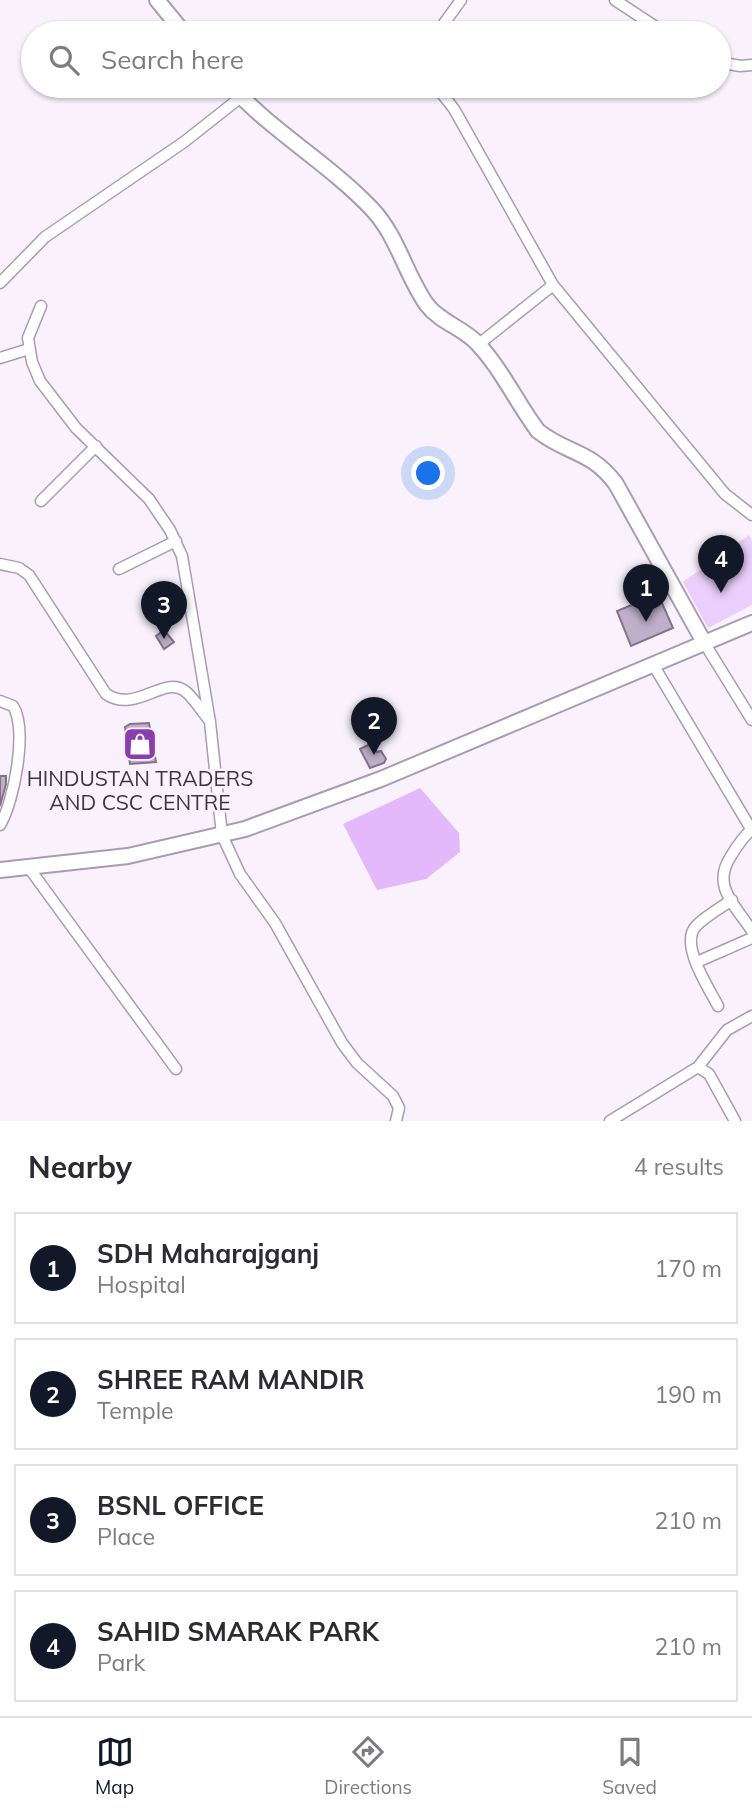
<!DOCTYPE html>
<html lang="en">
<head>
<meta charset="utf-8">
<style>
  :root { --surface:#fff; --page:#f7f7f7; --text:#2b2b33; --muted:#7c7c81; --line:#e1e1e2; --accent:#111827 }
  body { margin:0; font-family:Mulish,sans-serif; background:var(--page); color:var(--text) }
  .you { position:absolute; left:429px; top:474px; width:24px; height:24px; margin:-18px; border:5px solid #fff; border-radius:50%; background:#1a73e8; box-shadow:0 0 0 10px #1a73e833 }
  .badge { display:grid; place-items:center; width:46px; height:46px; border-radius:50%; background:var(--accent); color:#fff; font-size:23px; font-weight:700 }
  .pin { position:absolute; translate:-50% -58px; filter:drop-shadow(0 2px 4px #0008) }
  .pin::after { content:''; position:absolute; top:37px; width:24px; height:21px; background:inherit; clip-path:polygon(0 0,100% 0,50% 100%) }
  .list { margin:0; padding:0; list-style:none }
  h2 { display:flex; justify-content:space-between; align-items:center; height:91px; margin:0; padding:0 28px; font-size:30px }
  h2 small { font-size:23px; font-weight:400; color:var(--muted) }
  .list li { display:grid; grid-template-columns:46px 1fr auto; gap:21px; align-items:center; box-sizing:border-box; height:112px; margin:0 14px 14px; padding:0 14px; border:2px solid var(--line); border-radius:0px }
  .list b { display:block; font-size:26px; white-space:nowrap }
  .list p { margin:0; font-size:23px; white-space:nowrap; color:var(--muted) }
  .list em { font-size:23px; font-style:normal; color:var(--muted) }
  .icon { flex:none; width:38px; height:38px; fill:none; stroke:currentColor; stroke-width:2; stroke-linecap:round; stroke-linejoin:round }
  .map { position:relative; flex:none; width:752px; height:1121px; overflow:hidden }
  .search { position:absolute; background:var(--surface); box-shadow:0 2px 5px #0004; left:21px; right:21px; top:21px; height:77px; display:flex; align-items:center; gap:18px; box-sizing:border-box; padding:0 24px; border-radius:38px; color:var(--muted); font-size:26px }
  .sheet { height:595px; background:var(--surface) }
  nav { display:flex; justify-content:space-around; align-items:center; box-sizing:border-box; height:98px; border-top:2px solid var(--line); background:var(--surface); font-size:19px; color:var(--muted) }
  nav a { display:grid; justify-items:center; gap:4px }
  nav .on { color:var(--accent) }
  .map>svg:first-child { display:block }
  .green { fill:#eacefb }
  .water { fill:#e3b9fb }
  .building { fill:#bfafc9; stroke:#82738b; stroke-width:2 }
  .lines { fill:none; stroke-linecap:round; stroke-linejoin:round }
  .street-casing { stroke:#aa9bb4; stroke-width:13 }
  .secondary-casing { stroke:#aa9bb4; stroke-width:18 }
  .street { stroke:#fff; stroke-width:10 }
  .secondary { stroke:#fff; stroke-width:14 }
  .labels { text-anchor:middle; dominant-baseline:central; stroke-width:5; stroke-linejoin:round; paint-order:stroke }
  .poi-label { font-size:21px; fill:#3c3641; stroke:#f9f2fd }
</style>
</head>
<body>
<div class="map">
<svg width="752" height="1121" viewBox="0 0 752 1121">
  <rect width="100%" height="100%" fill="#f9f2fd"/>
  <path class="green" d="M749,535L752,541V605L708,628L683,582Z"/>
  <path class="water" d="M420,788L459,833L460,852L426,879L377,890L343,824Z"/>
  <path class="building" d="M658,594L673,628L631,646L617,611Z
    M164,630L174,642L164,649L156,636Z
    M149,723L156,762L130,764L125,727L130,724Z
    M372,743L377,752L381,751L386,759L384,763L370,768L360,749Z
    M0,776H6V784L0,806Z"/>
  <g class="lines">
    <g class="street-casing">
      <path id="street" d="M615,0L665,33
        M437,33L461,0
        M719,62L740,66L752,65
        M436,86L454,109L553,285L725,494L752,515
        M0,283L45,237L184,142L241,97
        M41,306L28,338L32,362L40,381L76,428L149,499L170,530L182,556L210,722L222,835L240,874L275,923L342,1043L357,1063L393,1096L399,1108L396,1121
        M479,344L553,285
        M0,358L29,349
        M41,501L96,446
        M0,564L19,568L29,575L106,694C136,714 163,675 185,691C194,698 202,712 210,721
        M119,569L176,541
        M705,644L752,720
        M654,666L751,829
        M0,701L13,706C28,729 14,802 0,825
        M752,829C743,837 737,846 731,856C711,886 735,905 752,931
        M29,868L176,1069
        M697,962L752,938
        M718,1006C709,988 679,944 696,926C706,916 720,908 732,900
        M698,1067L727,1030L752,1016
        M610,1121L698,1067L709,1074L735,1121"/>
    </g>
    <g class="secondary-casing">
      <path id="secondary" d="M157,0L184,33
        M231,86C273,132 328,163 371,208C398,236 405,274 427,305C440,322 463,328 477,343C501,368 517,403 538,431C567,454 591,450 616,484L705,644
        M0,870L128,856L245,829L381,779L752,623"/>
    </g>
    <use href="#street" class="street"/>
    <use href="#secondary" class="secondary"/>
  </g>
  <defs>
    <g id="shop-square" transform="scale(1.75)"><rect x="-9" y="-9" width="18" height="18" rx="4" fill="#893dae" stroke="#f9f2fd"/><path d="M-5-2.5h2.3a2.7 3.5 0 0 1 5.4 0H5L5.5 6h-11ZM-1.5-2.5h3a1.5 2.3 0 0 0-3 0Z" fill="#fff"/></g>
  </defs>
  <g fill-rule="evenodd">
    <use href="#shop-square" x="140" y="744"/>
  </g>
  <g class="labels">
    <g class="poi-label">
      <text x="140" y="778">HINDUSTAN TRADERS<tspan x="140" dy="24">AND CSC CENTRE</tspan></text>
    </g>
  </g>
</svg>
<div class="you"></div>
<div class="pin badge" style="left:646px;top:622px">1</div>
<div class="pin badge" style="left:374px;top:755px">2</div>
<div class="pin badge" style="left:164px;top:639px">3</div>
<div class="pin badge" style="left:721px;top:593px">4</div>
<div class="search"><svg class="icon" aria-label="search" viewBox="0 0 24 24"><circle cx="10" cy="10" r="6"/><path d="M15 15l6 6"/></svg>Search here</div>
</div>
<section class="sheet">
<h2>Nearby<small>4 results</small></h2>
<ul class="list">
<li><span class="badge">1</span><div><b>SDH Maharajganj</b><p>Hospital</p></div><em>170 m</em></li>
<li><span class="badge">2</span><div><b>SHREE RAM MANDIR</b><p>Temple</p></div><em>190 m</em></li>
<li><span class="badge">3</span><div><b>BSNL OFFICE</b><p>Place</p></div><em>210 m</em></li>
<li><span class="badge">4</span><div><b>SAHID SMARAK PARK</b><p>Park</p></div><em>210 m</em></li>
</ul>
</section>
<nav>
<a class="on"><svg class="icon" aria-label="map" viewBox="0 0 24 24"><path d="M3 6l6-2 6 2 6-2v14l-6 2-6-2-6 2zM9 4v14M15 6v14"/></svg>Map</a>
<a><svg class="icon" aria-label="directions" viewBox="0 0 24 24"><path d="M12 3l9 9-9 9-9-9zM9 14v-3h6M13 9l2 2-2 2"/></svg>Directions</a>
<a><svg class="icon" aria-label="saved" viewBox="0 0 24 24"><path d="M7 4h10v16l-5-4-5 4z"/></svg>Saved</a>
</nav>
</body>
</html>
